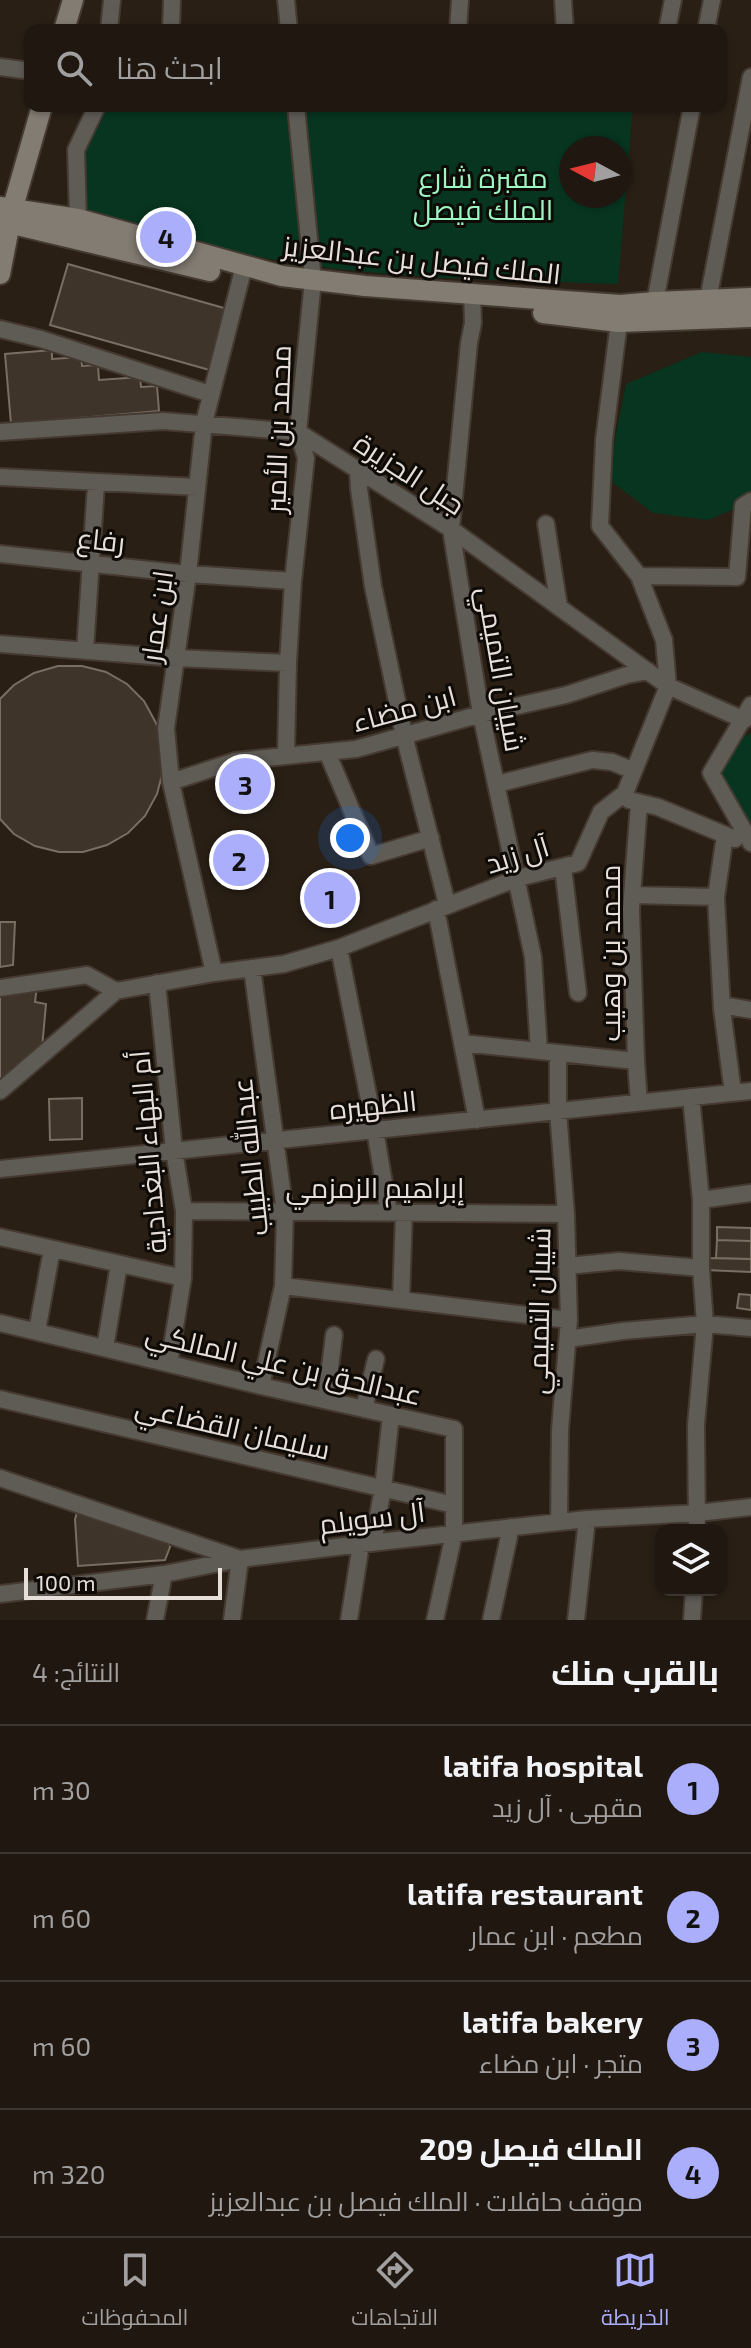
<!DOCTYPE html>
<html lang="ar">
<head>
<meta charset="utf-8">
<style>
  :root { --surface:#1f1710; --page:#2c241e; --text:#f1f3f6; --muted:#a19f9f; --line:#3c3630; --accent:#abaffb }
  body { margin:0; font-family:"Exo 2",Cairo,sans-serif; background:var(--page); color:var(--text); direction:rtl }
  .controls { position:absolute; right:24px; bottom:24px; display:grid; overflow:hidden; border-radius:16px; box-shadow:0 2px 6px #0004 }
  .controls button { width:72px; height:72px; display:grid; place-items:center; padding:0; border:0; border-bottom:2px solid var(--line); background:var(--surface); color:var(--text); font:40px sans-serif }
  .compass { position:absolute; left:559px; top:136px; width:72px; height:72px; border-radius:50%; background:var(--surface); box-shadow:0 2px 6px #0004; rotate:277deg }
  .scale { position:absolute; left:24px; bottom:20px; width:198px; box-sizing:border-box; padding-left:8px; border:4px solid #e7e0da; border-top:0; font-size:22px; line-height:28px; white-space:nowrap; color:#e7e0da; -webkit-text-stroke:6px #0e0a06; paint-order:stroke }
  .you { position:absolute; left:350px; top:838px; width:28px; height:28px; margin:-20px; border:6px solid #fff; border-radius:50%; background:#1a73e8; box-shadow:0 0 0 12px #1a73e833 }
  .badge { display:grid; place-items:center; width:52px; height:52px; border-radius:50%; background:var(--accent); color:#111; font-size:26px; font-weight:700 }
  .pin { position:absolute; translate:-50% -50%; border:4px solid #fff; box-shadow:0 2px 8px #0006 }
  .list { margin:0; padding:0; list-style:none }
  h2 { display:flex; justify-content:space-between; align-items:center; height:104px; margin:0; padding:0 32px; font-size:34px }
  h2 small { font-size:26px; font-weight:400; color:var(--muted) }
  .list li { display:grid; grid-template-columns:52px 1fr auto; gap:24px; align-items:center; box-sizing:border-box; height:128px; padding:0 32px; border-top:2px solid var(--line) }
  .list b { display:block; font-size:30px; white-space:nowrap }
  .list p { margin:0; font-size:26px; white-space:nowrap; color:var(--muted) }
  .list em { font-size:26px; font-style:normal; color:var(--muted) }
  .icon { flex:none; width:44px; height:44px; fill:none; stroke:currentColor; stroke-width:2; stroke-linecap:round; stroke-linejoin:round }
  .map { position:relative; flex:none; width:751px; height:1620px; overflow:hidden; direction:ltr }
  .search { position:absolute; background:var(--surface); box-shadow:0 2px 6px #0004; left:24px; right:24px; top:24px; height:88px; display:flex; align-items:center; gap:20px; box-sizing:border-box; padding:0 28px; border-radius:16px; color:var(--muted); font-size:30px }
  .sheet { height:616px; background:var(--surface) }
  nav { display:flex; justify-content:space-around; align-items:center; box-sizing:border-box; height:112px; border-top:2px solid var(--line); background:var(--surface); font-size:22px; color:var(--muted) }
  nav a { display:grid; justify-items:center; gap:4px }
  nav .on { color:var(--accent) }
  .map>svg:first-child { display:block }
  .green { fill:#073520; fill-rule:evenodd }
  .building { fill:#3e3429; stroke:#796e61; stroke-width:2 }
  .lines { fill:none; stroke-linecap:round; stroke-linejoin:round }
  .street-casing { stroke:#443a31; stroke-width:20 }
  .secondary-casing { stroke:#443a31; stroke-width:24 }
  .street { stroke:#5f5b55; stroke-width:16 }
  .secondary { stroke:#827c72; stroke-width:20 }
  .labels { text-anchor:middle; dominant-baseline:central; stroke-width:6; stroke-linejoin:round; paint-order:stroke }
  .park-label { font-size:28px; fill:#9df7c4; stroke:#0e0a06 }
  .street-label { font-size:28px; fill:#e7e0da; stroke:#0e0a06 }
</style>
</head>
<body>
<div class="map">
<svg width="751" height="1620" viewBox="0 0 751 1620">
  <rect width="100%" height="100%" fill="#291f15"/>
  <path class="green" d="M111,106H633L618,284C514,280 410,280 308,265C229,254 153,231 77,209L79,143ZM571,148H619V196H571Z
    M702,352L751,357V497L749,503L708,520L653,513L607,478L626,384Z
    M751,733V836L716,780L737,741Z"/>
  <path class="building" d="M68,264L231,310L213,371L50,325Z
    M52,350V359L81,357L82,366L98,365L99,380L140,377L141,387L157,386L159,411L11,424L5,354Z
    M58,666H82L106,672L127,684L144,701L156,723L163,746V771L157,794L145,816L128,833L107,845L83,852H59L35,846L14,834L0,819V699L14,685L34,673Z
    M0,922H15L13,965L0,967Z
    M37,986L35,1002L46,1004L42,1048L0,1085V992Z
    M82,1098V1139L50,1140L49,1099Z
    M717,1227L751,1228V1241L717,1240Z
    M717,1240L751,1241V1259L716,1258Z
    M706,1258L751,1259V1272L706,1270Z
    M739,1294L751,1295V1310L737,1308Z
    M78,1509L167,1536L170,1547L165,1560L78,1566L75,1519Z"/>
  <g class="lines">
    <g class="street-casing">
      <path id="street" d="M286,0L289,30
        M563,0L565,30
        M109,30L112,0
        M171,30L172,0
        M458,30L460,0
        M667,30L673,0
        M706,30L712,0
        M0,67L30,71
        M78,219L76,150L97,106
        M472,293L473,323L469,343L451,529L481,714L533,957L539,1051
        M708,300L751,77
        M655,302L692,106
        M0,329L41,339L210,394
        M0,432L163,421L298,432L451,529L668,686L744,720
        M358,470L359,489L373,586L404,735L447,904
        M0,477L197,487
        M546,524L559,607
        M0,554L188,574L293,581
        M639,576L737,577L743,506L751,501
        M0,644L176,658L288,663
        M85,651L96,484
        M751,705L711,773L751,843
        M327,752L371,856L431,838
        M286,755L288,663L293,581L306,458L298,432L313,280L296,106
        M171,782L235,761L356,749L481,714L566,695L627,675L648,671
        M497,784L592,760L612,762L634,771
        M629,800L658,807L735,839
        M639,803L631,909L636,1061L639,1102
        M725,835L716,897L722,1009L733,1093
        M563,867L578,993
        M632,895L716,897
        M436,909L477,1120
        M339,948L375,1130L389,1213
        M252,968L285,1212L283,1286L261,1386
        M214,973L171,782L166,728L188,574L204,423L244,266
        M157,983L174,1151L184,1211L183,1278L169,1364
        M0,988L87,975L116,991L214,973L284,964L339,948L518,878L578,863L601,812L625,793L668,686L664,640L639,576L600,526L604,440L619,322
        M722,1005L751,1010
        M462,1043L636,1061
        M558,1053V1111L566,1214L569,1320L560,1430L559,1522
        M0,1091L116,991
        M691,1097L701,1200V1268L705,1324L696,1425L697,1530
        M0,1169L751,1091
        M701,1200L751,1193
        M184,1211L566,1214
        M0,1237L183,1278
        M567,1266L619,1261L701,1268
        M283,1286L569,1320
        M401,1300L404,1212
        M0,1323L261,1386L454,1429V1534L435,1620
        M37,1331L52,1249
        M568,1339L623,1331L705,1324L751,1328
        M105,1348L119,1264
        M0,1399L454,1505
        M326,1400L334,1335
        M364,1409L376,1359
        M0,1478L240,1559L232,1620
        M373,1543L383,1488L391,1415
        M0,1594L164,1574L240,1559L361,1544L587,1519L698,1513L751,1507
        M155,1620L164,1574
        M349,1620L361,1544
        M491,1620L511,1527
        M576,1620L587,1519
        M692,1620L694,1590"/>
    </g>
    <g class="secondary-casing">
      <path id="secondary" d="M64,30L73,0
        M0,207L78,219L282,276L365,286L620,305L655,302L751,298
        M0,221L210,271
        M0,274L13,207L42,106
        M543,313L619,322L751,317"/>
    </g>
    <use href="#street" class="street"/>
    <use href="#secondary" class="secondary"/>
  </g>
  <g class="labels">
    <g class="park-label">
      <text x="483" y="177">مقبرة شارع<tspan x="483" dy="32">الملك فيصل</tspan></text>
    </g>
    <g class="street-label">
      <text transform="translate(422 259) rotate(6)">الملك فيصل بن عبدالعزيز</text>
      <text transform="translate(277 429) rotate(-88)">محمد بن الأمير</text>
      <text transform="translate(410 473) rotate(33)">جبل الجزيرة</text>
      <text transform="translate(101 539) rotate(6)">رفاع</text>
      <text transform="translate(156 616) rotate(-82)">ابن عمار</text>
      <text transform="translate(502 669) rotate(80)">شيبان التميمي</text>
      <text transform="translate(404 708) rotate(-15)">ابن مضاء</text>
      <text transform="translate(517 854) rotate(-17)">آل زيد</text>
      <text transform="translate(609 953) rotate(-90)">محمد بن وهيب</text>
      <text transform="translate(373 1104) rotate(-6)">الظهيره</text>
      <text transform="translate(147 1152) rotate(-95)">أم البهاء البغدادية</text>
      <text transform="translate(249 1157) rotate(-96)">عبدالله الطبيب</text>
      <text x="375" y="1187">إبراهيم الزمزمي</text>
      <text transform="translate(538 1311) rotate(-89)">شيبان التميمي</text>
      <text transform="translate(284 1363) rotate(13)">عبدالحق بن علي المالكي</text>
      <text transform="translate(233 1427) rotate(13)">سليمان القضاعي</text>
      <text transform="translate(372 1517) rotate(-7)">آل سويلم</text>
    </g>
  </g>
</svg>
<div class="controls">
<button><svg class="icon" aria-label="layers" viewBox="0 0 24 24"><path d="M12 4l9 5-9 5-9-5zM3 14l9 5 9-5"/></svg></button>
</div>
<svg class="compass" viewBox="-18 -18 36 36"><path d="M0-13l5 13h-10z" fill="#e53935"/><path d="M0 13l5-13h-10z" fill="#a19f9f"/></svg>
<div class="scale">100 m</div>
<div class="you"></div>
<div class="pin badge" style="left:330px;top:898px">1</div>
<div class="pin badge" style="left:239px;top:860px">2</div>
<div class="pin badge" style="left:245px;top:784px">3</div>
<div class="pin badge" style="left:166px;top:237px">4</div>
<div class="search"><svg class="icon" aria-label="search" viewBox="0 0 24 24"><circle cx="10" cy="10" r="6"/><path d="M15 15l6 6"/></svg>ابحث هنا</div>
</div>
<section class="sheet">
<h2>بالقرب منك<small>النتائج: 4</small></h2>
<ul class="list">
<li><span class="badge">1</span><div><b>latifa hospital</b><p>مقهى · آل زيد</p></div><em>30 m</em></li>
<li><span class="badge">2</span><div><b>latifa restaurant</b><p>مطعم · ابن عمار</p></div><em>60 m</em></li>
<li><span class="badge">3</span><div><b>latifa bakery</b><p>متجر · ابن مضاء</p></div><em>60 m</em></li>
<li><span class="badge">4</span><div><b>الملك فيصل 209</b><p>موقف حافلات · الملك فيصل بن عبدالعزيز</p></div><em>320 m</em></li>
</ul>
</section>
<nav>
<a class="on"><svg class="icon" aria-label="map" viewBox="0 0 24 24"><path d="M3 6l6-2 6 2 6-2v14l-6 2-6-2-6 2zM9 4v14M15 6v14"/></svg>الخريطة</a>
<a><svg class="icon" aria-label="directions" viewBox="0 0 24 24"><path d="M12 3l9 9-9 9-9-9zM9 14v-3h6M13 9l2 2-2 2"/></svg>الاتجاهات</a>
<a><svg class="icon" aria-label="saved" viewBox="0 0 24 24"><path d="M7 4h10v16l-5-4-5 4z"/></svg>المحفوظات</a>
</nav>
</body>
</html>
